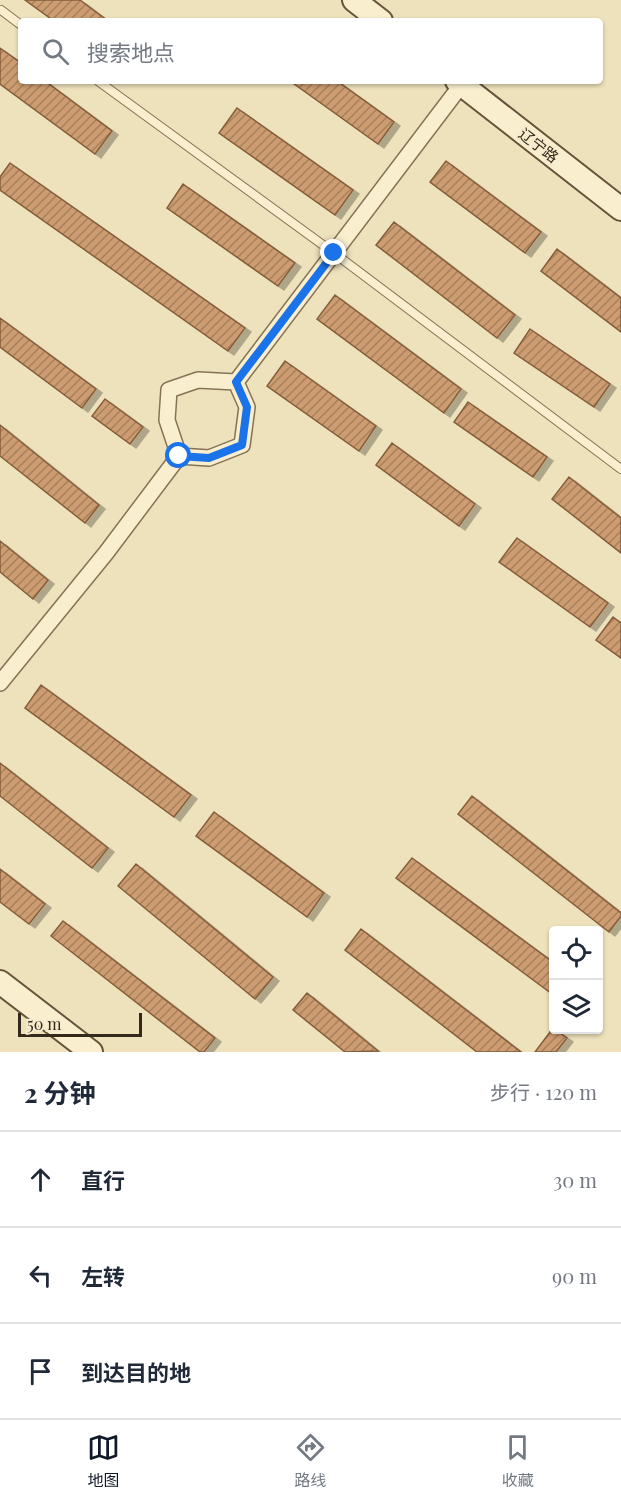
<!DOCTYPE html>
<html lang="zh">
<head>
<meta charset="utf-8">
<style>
  :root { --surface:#fff; --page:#f2f2f3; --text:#1f2937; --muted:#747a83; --line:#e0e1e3; --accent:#111827 }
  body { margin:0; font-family:"Playfair Display","Noto Sans SC",serif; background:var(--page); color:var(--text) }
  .controls { position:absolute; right:18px; bottom:18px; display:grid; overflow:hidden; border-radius:6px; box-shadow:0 2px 4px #0004 }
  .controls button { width:54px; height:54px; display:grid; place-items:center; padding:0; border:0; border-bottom:2px solid var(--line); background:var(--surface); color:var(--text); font:30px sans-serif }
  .scale { position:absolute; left:18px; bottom:15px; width:124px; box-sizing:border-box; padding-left:6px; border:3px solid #35291b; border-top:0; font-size:16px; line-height:21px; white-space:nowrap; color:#35291b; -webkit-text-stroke:4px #f6eccc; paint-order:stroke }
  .stop { position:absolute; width:18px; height:18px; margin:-14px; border:4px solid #1a73e8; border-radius:50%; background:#fff }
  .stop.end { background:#1a73e8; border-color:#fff; box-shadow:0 2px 6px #0008 }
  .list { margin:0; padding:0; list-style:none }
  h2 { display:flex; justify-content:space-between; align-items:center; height:78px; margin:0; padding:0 24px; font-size:26px }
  h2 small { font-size:20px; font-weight:400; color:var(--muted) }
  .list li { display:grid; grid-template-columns:39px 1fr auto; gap:18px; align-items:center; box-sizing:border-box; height:96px; padding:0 24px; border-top:2px solid var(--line) }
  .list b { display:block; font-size:22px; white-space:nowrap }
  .list em { font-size:20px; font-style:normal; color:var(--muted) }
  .icon { flex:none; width:33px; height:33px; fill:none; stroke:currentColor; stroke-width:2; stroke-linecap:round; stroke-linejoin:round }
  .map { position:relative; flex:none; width:621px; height:1052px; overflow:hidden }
  .search { position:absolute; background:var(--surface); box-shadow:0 2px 4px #0004; left:18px; right:18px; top:18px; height:66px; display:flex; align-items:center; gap:15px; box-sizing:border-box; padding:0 21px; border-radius:6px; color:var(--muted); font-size:22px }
  .sheet { height:366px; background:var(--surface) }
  nav { display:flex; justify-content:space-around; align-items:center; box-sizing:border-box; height:84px; border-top:2px solid var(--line); background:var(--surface); font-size:16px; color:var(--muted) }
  nav a { display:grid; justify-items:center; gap:3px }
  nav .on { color:var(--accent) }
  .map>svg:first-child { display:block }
  .building { fill:url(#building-hatch); stroke:#855d3b; stroke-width:1.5; filter:url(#shadow) }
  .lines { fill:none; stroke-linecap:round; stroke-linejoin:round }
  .lane-casing { stroke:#867256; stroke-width:10 }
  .street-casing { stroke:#867256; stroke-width:18 }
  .secondary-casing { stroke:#675339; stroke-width:26 }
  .lane { stroke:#f9efcf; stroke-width:8 }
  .street { stroke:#f9efcf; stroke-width:15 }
  .secondary { stroke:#f9efcf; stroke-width:22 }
  .route { stroke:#1a73e8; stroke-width:8 }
  .labels { text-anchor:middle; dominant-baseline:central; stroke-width:4.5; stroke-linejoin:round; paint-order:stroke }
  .street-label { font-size:15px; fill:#35291b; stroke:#f6eccc }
</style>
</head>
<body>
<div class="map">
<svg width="621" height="1052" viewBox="0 0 621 1052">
  <defs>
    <pattern id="building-hatch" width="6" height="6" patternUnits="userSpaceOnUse" patternTransform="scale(1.5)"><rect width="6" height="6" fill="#cd9d71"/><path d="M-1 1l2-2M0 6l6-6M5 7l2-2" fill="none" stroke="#a7805c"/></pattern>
    <filter id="shadow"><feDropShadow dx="6" dy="4" stdDeviation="0" flood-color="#0004"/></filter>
  </defs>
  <rect width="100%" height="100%" fill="#eee2bc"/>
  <path class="building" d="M25,0H80L108,21H54Z
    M0,48L21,63V81H45L112,131L95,154L0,84Z
    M290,81H337L394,122L378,144Z
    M237,108L353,190L335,215L219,133Z
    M446,161L541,232L525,253L430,182Z
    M10,163L245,328L228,351L0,190V177Z
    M183,184L295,263L278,286L167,208Z
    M394,222L515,315L497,338L376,245Z
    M557,249L621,298V332L541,271Z
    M335,295L461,389L444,413L317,319Z
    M0,318L96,389L82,408L0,347Z
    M530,329L610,384L594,407L514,353Z
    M285,361L376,426L359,451L267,386Z
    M105,399L143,427L130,444L92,416Z
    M468,402L547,457L533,477L454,422Z
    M0,425L99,505L85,523L0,456Z
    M392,443L475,504L459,526L376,465Z
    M569,477L621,518V553L552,499Z
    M517,538L608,603L590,627L499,562Z
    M0,541L48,580L33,599L0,572Z
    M613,617L621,623V658L596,640Z
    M41,685L191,795L174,817L25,708Z
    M0,763L108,848L92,868L0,796Z
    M472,796L621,913V916L609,932L458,814Z
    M214,812L324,893L307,917L196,836Z
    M412,858L554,963V991L552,994L396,878Z
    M136,864L273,977L255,999L118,886Z
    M0,869L45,904L29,924L0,902Z
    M63,921L215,1038L204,1052H200L51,936Z
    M361,929L521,1052H477L345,950Z
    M307,993L378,1051L345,1052L293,1010Z
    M553,1028L567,1038L556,1052H535Z"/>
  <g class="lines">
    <g class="lane-casing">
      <path id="lane" d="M1,10L21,25
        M98,81L334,253L621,469"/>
    </g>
    <g class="street-casing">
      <path id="street" d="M198,380L236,382L247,407L242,445L209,458L179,456L167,420L169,390Z
        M236,382L462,84
        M0,683L106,553L179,456"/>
    </g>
    <g class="secondary-casing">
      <path id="secondary" d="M354,0L381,21
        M457,81L621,209
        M0,982L91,1052"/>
    </g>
    <use href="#lane" class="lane"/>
    <use href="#street" class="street"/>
    <use href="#secondary" class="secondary"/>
  </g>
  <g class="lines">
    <path class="route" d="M179,456L209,458L242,445L247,407L236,382L334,253"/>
  </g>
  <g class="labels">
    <g class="street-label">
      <text transform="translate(539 145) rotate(38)">辽宁路</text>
    </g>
  </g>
</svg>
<div class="controls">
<button><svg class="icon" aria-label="locate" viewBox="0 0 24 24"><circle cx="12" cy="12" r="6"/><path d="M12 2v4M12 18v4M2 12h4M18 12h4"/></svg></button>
<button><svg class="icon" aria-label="layers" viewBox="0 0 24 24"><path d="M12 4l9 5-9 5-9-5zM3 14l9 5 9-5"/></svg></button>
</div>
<div class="scale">50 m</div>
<div class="stop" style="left:179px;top:456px"></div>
<div class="stop end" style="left:334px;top:253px"></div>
<div class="search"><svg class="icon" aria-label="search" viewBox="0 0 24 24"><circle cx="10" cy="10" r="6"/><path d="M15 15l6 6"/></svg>搜索地点</div>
</div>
<section class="sheet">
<h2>2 分钟<small>步行 · 120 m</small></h2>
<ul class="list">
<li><svg class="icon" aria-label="ahead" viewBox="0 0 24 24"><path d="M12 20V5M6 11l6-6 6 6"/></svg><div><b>直行</b></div><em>30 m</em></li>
<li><svg class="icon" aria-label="left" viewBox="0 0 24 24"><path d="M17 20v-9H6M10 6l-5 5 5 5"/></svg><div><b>左转</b></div><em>90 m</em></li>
<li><svg class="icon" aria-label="arrive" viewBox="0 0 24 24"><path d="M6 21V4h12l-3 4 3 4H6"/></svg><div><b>到达目的地</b></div></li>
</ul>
</section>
<nav>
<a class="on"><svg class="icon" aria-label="map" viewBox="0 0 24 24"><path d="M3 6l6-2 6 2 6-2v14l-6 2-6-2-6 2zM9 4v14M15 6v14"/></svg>地图</a>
<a><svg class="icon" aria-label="directions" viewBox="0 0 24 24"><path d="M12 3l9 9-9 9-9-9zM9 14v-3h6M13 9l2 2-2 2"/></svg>路线</a>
<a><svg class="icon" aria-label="saved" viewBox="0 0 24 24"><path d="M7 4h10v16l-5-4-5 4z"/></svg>收藏</a>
</nav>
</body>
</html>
